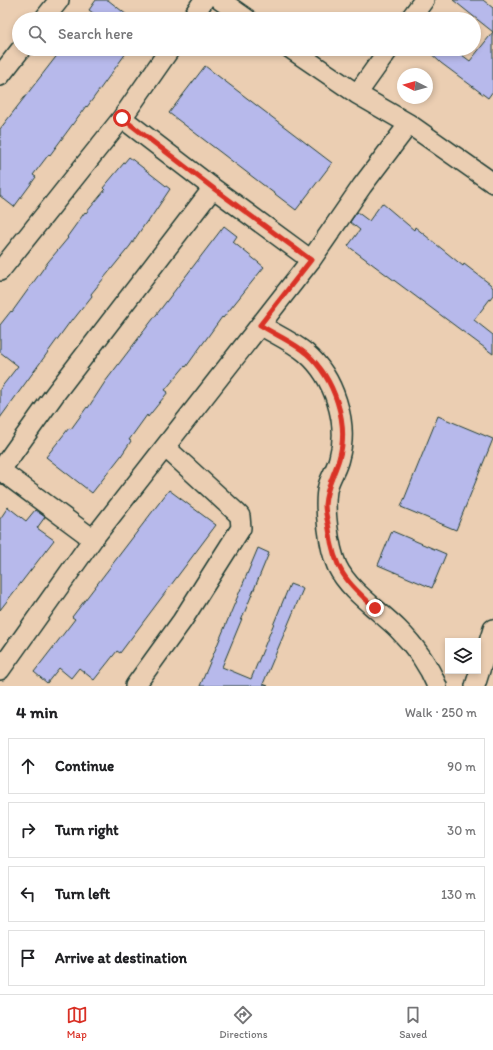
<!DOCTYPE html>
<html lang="en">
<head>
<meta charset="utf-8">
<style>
  :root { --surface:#fff; --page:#f2f2f2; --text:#202124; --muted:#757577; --line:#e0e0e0; --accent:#d93025 }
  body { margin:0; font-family:Itim,sans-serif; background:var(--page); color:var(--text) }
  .controls { position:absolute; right:12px; bottom:12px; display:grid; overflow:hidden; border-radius:0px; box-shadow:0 2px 6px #0003 }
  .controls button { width:36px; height:36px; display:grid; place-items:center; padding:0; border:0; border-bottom:1px solid var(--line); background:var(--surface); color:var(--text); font:20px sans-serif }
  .compass { position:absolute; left:397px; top:68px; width:36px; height:36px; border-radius:50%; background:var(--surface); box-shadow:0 2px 6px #0003; rotate:276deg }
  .stop { position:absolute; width:12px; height:12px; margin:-9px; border:3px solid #d93025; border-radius:50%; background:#fff }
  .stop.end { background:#d93025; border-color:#fff; box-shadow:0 1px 4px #0008 }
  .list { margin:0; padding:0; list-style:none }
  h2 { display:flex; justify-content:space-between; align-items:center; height:52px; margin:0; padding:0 16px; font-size:17px }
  h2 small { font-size:13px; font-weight:400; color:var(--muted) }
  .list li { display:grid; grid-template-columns:26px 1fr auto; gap:12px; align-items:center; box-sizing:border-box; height:56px; margin:0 8px 8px; padding:0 8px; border:1px solid var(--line); border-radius:0px }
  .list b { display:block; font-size:15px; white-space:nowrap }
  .list em { font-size:13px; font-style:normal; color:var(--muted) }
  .icon { flex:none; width:22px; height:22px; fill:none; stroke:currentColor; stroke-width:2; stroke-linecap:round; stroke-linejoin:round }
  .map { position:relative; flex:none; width:493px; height:686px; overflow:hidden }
  .search { position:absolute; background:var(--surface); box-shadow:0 2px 6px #0003; left:12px; right:12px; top:12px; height:44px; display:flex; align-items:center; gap:10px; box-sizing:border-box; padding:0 14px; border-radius:22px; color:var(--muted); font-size:15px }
  .sheet { height:308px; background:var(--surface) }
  nav { display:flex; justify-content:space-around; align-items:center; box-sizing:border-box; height:56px; border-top:1px solid var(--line); background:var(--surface); font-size:11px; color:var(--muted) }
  nav a { display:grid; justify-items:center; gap:2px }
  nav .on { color:var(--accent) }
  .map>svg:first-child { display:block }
  .building { fill:#b7b9eb; stroke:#1f3d34 }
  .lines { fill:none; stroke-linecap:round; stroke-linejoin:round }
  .minor-casing { stroke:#1f3d34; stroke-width:22 }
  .minor { stroke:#ebceb2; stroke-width:19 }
  .route { stroke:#d93025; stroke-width:5 }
</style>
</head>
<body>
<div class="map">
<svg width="493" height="686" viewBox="0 0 493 686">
  <rect width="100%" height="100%" fill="#ebceb2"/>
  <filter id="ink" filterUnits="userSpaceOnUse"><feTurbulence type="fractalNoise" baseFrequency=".025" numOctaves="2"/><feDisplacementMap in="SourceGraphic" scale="8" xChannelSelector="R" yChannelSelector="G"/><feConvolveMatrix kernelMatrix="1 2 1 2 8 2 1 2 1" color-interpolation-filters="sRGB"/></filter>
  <g filter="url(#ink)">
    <path class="building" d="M96,0H108L132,19H101L89,10Z
      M453,0H483L493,8V91L488,98L441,63L426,49H454L470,61L493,32Z
      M62,49H129L87,107L86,106L50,155L49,154L33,175L36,177L14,207L0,196V129Z
      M205,66L332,163L296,210L169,113Z
      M129,157L170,189L148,222L147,221L130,246L91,294L92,296L73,320L72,319L0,418V389L18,366L0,352V325L11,311L12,312L48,262L68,238L67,237L85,212L86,213L105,190L103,188Z
      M382,203L414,230L415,227L463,266L464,264L490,284L493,288V295L474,320L493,335V354L348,246L360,230L350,222L357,212L369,221Z
      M224,226L237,236L233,242L264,267L223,318L222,317L186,367L185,366L165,390L168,392L148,417L147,415L129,440L131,441L121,456L92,493L46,457L69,428L71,429L87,407L88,408L105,382Z
      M438,416L493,439L456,530L401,507Z
      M169,490L216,525L120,653L117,651L94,680L79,668L71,678L59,668L47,683L34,672L75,619L72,617Z
      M8,507L26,521L35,510L45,517L37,528L54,540L0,610V519Z
      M392,531L446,554L432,588L378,565Z
      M258,548L269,553L222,667L251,679L290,584L303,589L263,684L268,686H200Z"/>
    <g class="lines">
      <g class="minor-casing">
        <path id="minor" d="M220,0L247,19
          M44,19L59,0
          M191,19L204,0
          M410,19L424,0
          M291,49L357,94L409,124L493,183
          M0,76L21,49
          M357,94L389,49
          M122,118L213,188L311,260
          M0,271L122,118L170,49
          M260,325C275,334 293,342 306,353C334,377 349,423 339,458C337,468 331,476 328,486C323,505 329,548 337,566C349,591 379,610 398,629C415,646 428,664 437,686
          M0,470L93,539
          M0,471L55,394L213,188
          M0,670L93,539L311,260L362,186L409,124
          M135,686L182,621L241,528L240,516L236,512L165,447
          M475,686L493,629"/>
      </g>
      <use href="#minor" class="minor"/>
    </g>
  </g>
  <g class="lines" filter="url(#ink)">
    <path class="route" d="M122,118L213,188L311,260L260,325C274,334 295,343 307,354C334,378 350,423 339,459C334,475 326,488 325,505C325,513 328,522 329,529C334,570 346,581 375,608"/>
  </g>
</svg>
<div class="controls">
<button><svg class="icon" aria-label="layers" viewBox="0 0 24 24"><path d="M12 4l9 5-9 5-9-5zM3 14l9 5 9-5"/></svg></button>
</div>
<svg class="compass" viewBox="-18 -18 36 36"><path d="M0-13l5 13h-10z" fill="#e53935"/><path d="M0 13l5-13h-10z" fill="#757577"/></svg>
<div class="stop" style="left:122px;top:118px"></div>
<div class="stop end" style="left:375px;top:608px"></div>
<div class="search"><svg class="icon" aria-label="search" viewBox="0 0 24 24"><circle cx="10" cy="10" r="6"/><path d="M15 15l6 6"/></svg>Search here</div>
</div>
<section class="sheet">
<h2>4 min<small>Walk · 250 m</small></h2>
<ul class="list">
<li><svg class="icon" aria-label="ahead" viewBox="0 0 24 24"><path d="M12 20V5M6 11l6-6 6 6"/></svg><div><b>Continue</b></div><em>90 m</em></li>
<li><svg class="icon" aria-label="right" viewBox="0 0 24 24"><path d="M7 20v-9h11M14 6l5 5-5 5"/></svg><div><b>Turn right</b></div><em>30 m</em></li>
<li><svg class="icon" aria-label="left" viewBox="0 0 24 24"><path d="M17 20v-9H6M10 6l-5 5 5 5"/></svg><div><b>Turn left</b></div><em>130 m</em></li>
<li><svg class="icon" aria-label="arrive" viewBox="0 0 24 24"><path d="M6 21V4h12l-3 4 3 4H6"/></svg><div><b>Arrive at destination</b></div></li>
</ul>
</section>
<nav>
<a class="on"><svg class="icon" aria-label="map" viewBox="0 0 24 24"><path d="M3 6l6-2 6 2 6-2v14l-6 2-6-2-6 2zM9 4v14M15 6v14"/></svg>Map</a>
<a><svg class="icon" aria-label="directions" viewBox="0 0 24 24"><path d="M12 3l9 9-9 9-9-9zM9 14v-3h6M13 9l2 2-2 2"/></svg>Directions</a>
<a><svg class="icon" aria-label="saved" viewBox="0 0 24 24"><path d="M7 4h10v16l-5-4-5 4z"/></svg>Saved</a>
</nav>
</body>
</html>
